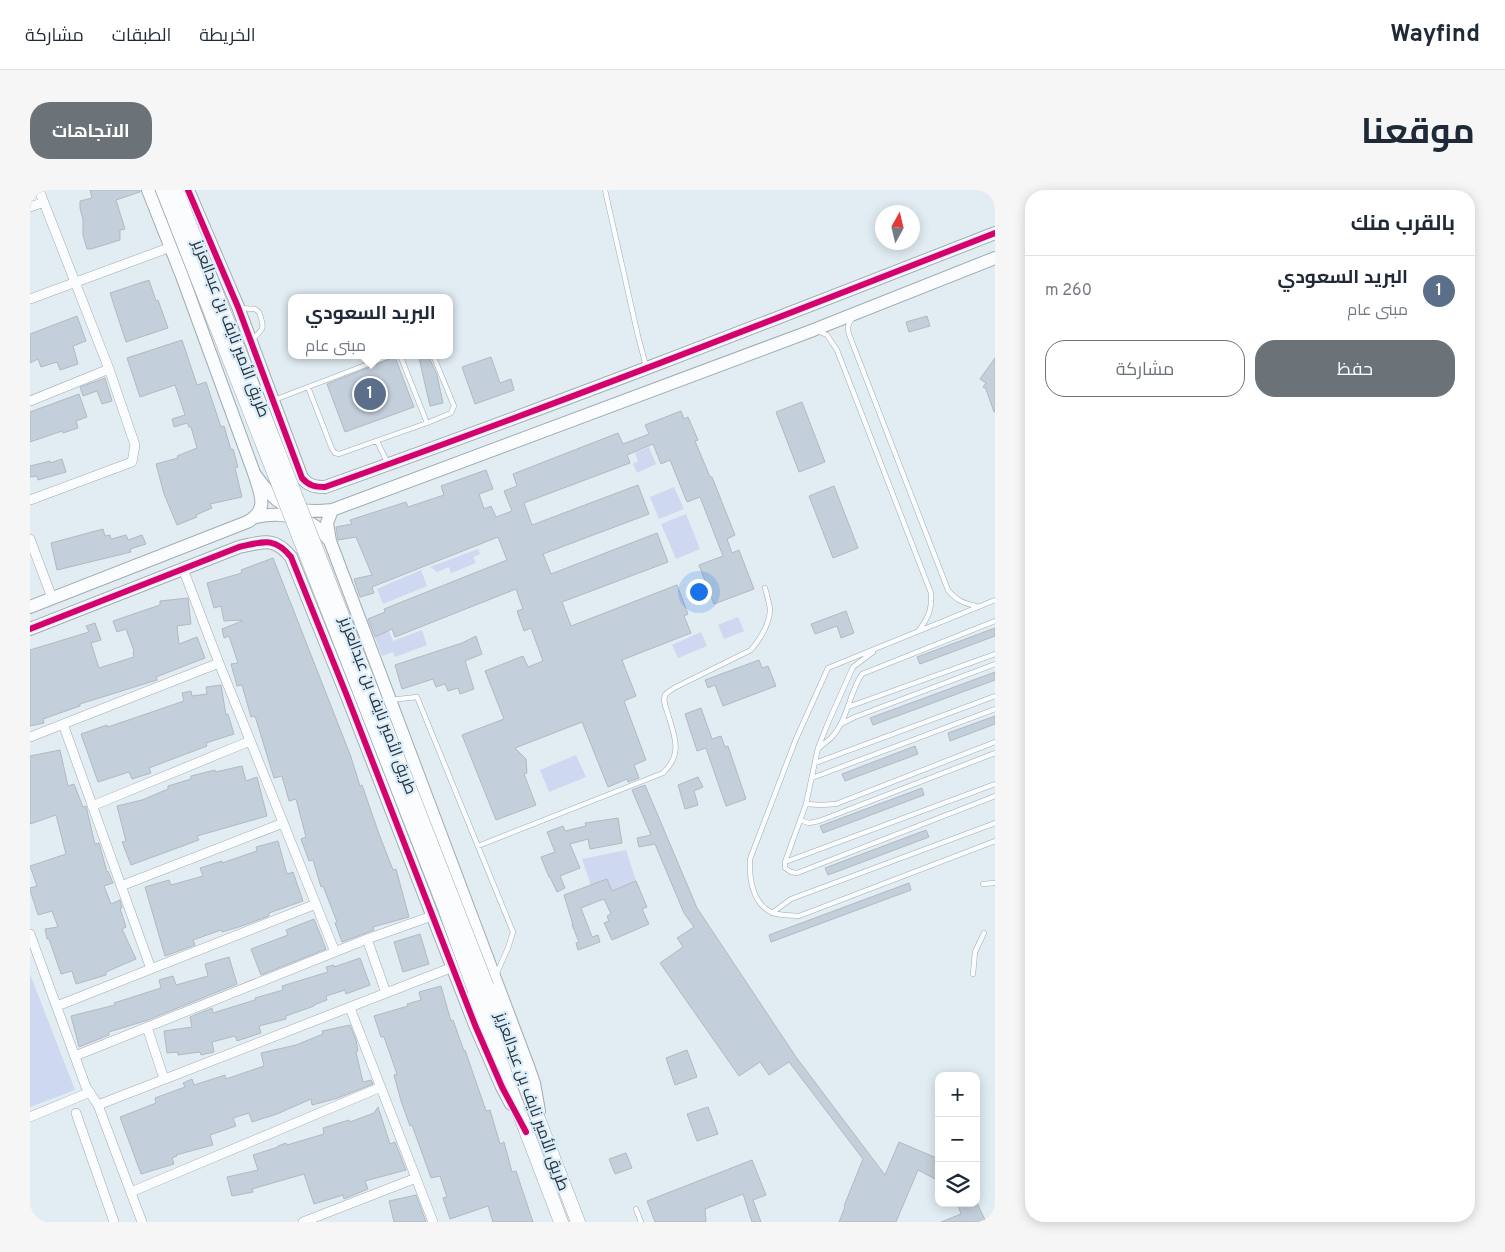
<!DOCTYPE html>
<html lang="ar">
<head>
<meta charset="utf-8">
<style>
  :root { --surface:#fff; --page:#f6f6f7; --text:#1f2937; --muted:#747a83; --line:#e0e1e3; --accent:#6b7379 }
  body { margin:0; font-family:Overpass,Cairo,sans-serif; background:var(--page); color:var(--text); direction:rtl }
  .controls { position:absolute; right:15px; bottom:15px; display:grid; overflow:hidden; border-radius:10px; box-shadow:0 2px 12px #0003 }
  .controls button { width:45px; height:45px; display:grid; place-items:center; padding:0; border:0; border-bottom:1px solid var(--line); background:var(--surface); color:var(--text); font:25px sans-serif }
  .compass { position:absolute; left:845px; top:15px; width:45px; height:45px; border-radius:50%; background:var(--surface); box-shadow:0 2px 12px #0003; rotate:8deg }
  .you { position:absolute; left:668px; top:401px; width:18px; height:18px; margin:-12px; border:4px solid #fff; border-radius:50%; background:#1a73e8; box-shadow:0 0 0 8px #1a73e833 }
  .badge { display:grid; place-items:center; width:32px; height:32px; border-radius:50%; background:var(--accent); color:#fff; font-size:16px; font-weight:700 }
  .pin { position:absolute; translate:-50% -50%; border:2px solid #fff; box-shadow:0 1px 5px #0006 }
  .popup { position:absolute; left:258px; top:104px; width:165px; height:65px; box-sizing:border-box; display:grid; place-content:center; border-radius:10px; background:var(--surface); filter:drop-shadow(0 1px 4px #0005); font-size:16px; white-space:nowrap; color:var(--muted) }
  .popup b { font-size:19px; color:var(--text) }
  .popup::after { content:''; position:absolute; left:50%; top:100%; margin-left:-10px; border:10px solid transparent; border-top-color:var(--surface) }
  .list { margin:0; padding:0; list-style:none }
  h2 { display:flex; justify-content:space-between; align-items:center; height:65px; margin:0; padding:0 20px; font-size:21px }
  h2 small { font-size:16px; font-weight:400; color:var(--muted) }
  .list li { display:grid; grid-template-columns:32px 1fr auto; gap:15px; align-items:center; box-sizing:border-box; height:70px; padding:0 20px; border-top:1px solid var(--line) }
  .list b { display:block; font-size:19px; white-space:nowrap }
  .list p { margin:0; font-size:16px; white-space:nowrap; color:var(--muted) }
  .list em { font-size:16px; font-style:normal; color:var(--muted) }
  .actions { display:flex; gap:10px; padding:15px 20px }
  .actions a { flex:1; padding:11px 0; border:1px solid var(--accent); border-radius:20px; text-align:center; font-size:18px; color:var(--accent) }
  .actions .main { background:var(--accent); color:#fff }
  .icon { flex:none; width:28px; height:28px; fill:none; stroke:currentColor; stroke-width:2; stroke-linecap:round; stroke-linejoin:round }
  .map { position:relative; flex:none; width:965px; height:1032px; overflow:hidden; direction:ltr; border-radius:20px }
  header { display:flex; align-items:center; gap:30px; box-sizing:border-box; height:70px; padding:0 25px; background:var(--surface); border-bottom:1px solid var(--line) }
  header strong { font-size:24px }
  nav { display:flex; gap:28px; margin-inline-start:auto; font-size:18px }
  .intro { display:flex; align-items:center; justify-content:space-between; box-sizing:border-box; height:120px; padding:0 30px }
  h1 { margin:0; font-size:35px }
  .button { padding:12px 22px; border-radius:20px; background:var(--accent); color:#fff; font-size:18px; font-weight:700 }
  main { display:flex; gap:30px; padding:0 30px }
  aside { flex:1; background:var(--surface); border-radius:20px; box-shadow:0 2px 12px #0003 }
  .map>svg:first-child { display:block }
  .green { fill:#ced8f1 }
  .building { fill:#c3cfdb; stroke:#b2b9bf }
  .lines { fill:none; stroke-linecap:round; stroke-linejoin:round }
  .lane-casing { stroke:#a3abb1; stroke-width:5.5 }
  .street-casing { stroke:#a3abb1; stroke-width:10 }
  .secondary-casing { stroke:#a3abb1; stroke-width:14 }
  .primary-casing { stroke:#a3abb1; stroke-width:15 }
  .lane { stroke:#fafcfd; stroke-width:4.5 }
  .street { stroke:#fafcfd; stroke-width:9 }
  .secondary { stroke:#fafcfd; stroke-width:12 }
  .primary { stroke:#fafcfd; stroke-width:14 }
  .primary-bridge-casing { stroke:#a3abb1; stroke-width:15; stroke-linecap:butt }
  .primary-bridge { stroke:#fafcfd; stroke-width:14 }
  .cycleway-casing { stroke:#daedfa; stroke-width:9 }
  .cycleway { stroke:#d6006c; stroke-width:6 }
  .labels { text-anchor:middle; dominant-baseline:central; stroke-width:4.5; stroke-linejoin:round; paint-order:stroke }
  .street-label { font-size:16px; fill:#2b3237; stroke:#daedfa }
</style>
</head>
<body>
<header>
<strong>Wayfind</strong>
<nav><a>الخريطة</a><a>الطبقات</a><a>مشاركة</a></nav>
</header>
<div class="intro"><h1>موقعنا</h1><a class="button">الاتجاهات</a></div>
<main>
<aside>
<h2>بالقرب منك<small></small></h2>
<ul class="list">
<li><span class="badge" style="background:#5c6f8a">1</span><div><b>البريد السعودي</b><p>مبنى عام</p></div><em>260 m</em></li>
</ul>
<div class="actions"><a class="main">حفظ</a><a>مشاركة</a></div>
</aside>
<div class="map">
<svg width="965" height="1032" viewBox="0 0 965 1032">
  <rect width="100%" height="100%" fill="#e1ecf3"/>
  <path class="green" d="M619,257L626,274L607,283L603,274L608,271L605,263Z
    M644,297L654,319L629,329L620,307Z
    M656,324L670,359L646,369L631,334Z
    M448,359L450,364L443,367L446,373L421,383L419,377L407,382L400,377Z
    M391,380L397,396L353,414L347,399Z
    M708,427L714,441L694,449L688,435Z
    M357,437L363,451L392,440L397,455L365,467L363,462L352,466L343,442Z
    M671,442L677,456L648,468L642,455Z
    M546,565L556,587L519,602L510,580Z
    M596,660L606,691L582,701L577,689L561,696L552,669Z
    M0,784L45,900L0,917Z"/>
  <path class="building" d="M60,0H110V2L86,10L95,39L90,40V50L61,59H57L53,45V30L50,18V11L62,8Z
    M119,90L126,111L128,110L138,138L96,152L80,103Z
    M47,126L56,151L43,156L48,174L30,180L27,172L11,177L8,169L0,173V144Z
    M897,126L900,136L879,142L876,132Z
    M152,150L167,195L176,192L191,237L194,236L201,260L203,259L208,277L205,278L212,307L180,314L182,318L166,325L167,327L147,335L134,304L126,274L148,268L147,266L167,258L161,237H159L157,233L144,237L142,229L155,225L145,195L110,207L97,168Z
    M398,165L407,185L413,213L400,216L389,168Z
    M365,167L384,217L315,242L297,194Z
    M461,167L470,193L481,189L484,200L445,214L432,177Z
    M965,168V222H964L956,199L953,197L956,193L950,189Z
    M75,188L82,211L72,214L67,201L53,206L50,197Z
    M49,204L57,227L46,231L48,238L33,243L32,241L0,252V222Z
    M772,212L795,272L769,282L746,222Z
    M651,221L654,229L658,227L668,250L665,251L680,287H682L705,345L697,349L702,363L709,360L724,399L684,414L669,375L693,366L670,307L657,312L640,270L631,274L623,254L597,265L600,273L494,313L502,335L608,295L619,324L513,364L521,384L627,343L638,372L532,412L541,436L647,395L658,424L654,426L661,443L592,470L606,506L594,511L616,570L604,575L609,588L598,592L597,589L578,597L552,532L485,558L496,569L497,583L494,584L506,615L466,630L432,545L474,529L455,481L493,466L498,477L513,471L501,438L494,441L487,421L493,419L486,399L365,447L362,439L345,447L338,429L355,422L354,419L477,370L468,347L342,397L344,403L330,407L324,389L342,385L326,347L308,350L306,337L322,334L320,330L376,312L378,317L414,305L411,296L456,280L463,299L449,304L454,319L461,316L466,327L482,321L474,301L487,296L483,284L588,243L593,254L619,244L615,235Z
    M32,269L36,282L8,290L7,286L0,287V276L20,271V273Z
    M804,296L828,358L803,368L779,306Z
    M73,339L75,346L80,345L81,349L96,345L98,350L112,345L116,354L100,359L101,362L27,380L21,353Z
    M243,368L321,567L330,596L332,595L349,644L363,680L366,679L379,727L343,737L344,740L312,752L305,733L307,732L293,696L291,697L283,670L279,671L271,649L276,647L266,609L259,611L252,586L244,588L225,526L221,527L212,495L207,496L201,474L208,473L199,446L194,448L192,439L212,431V430L194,431L191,416L184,418L177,393L212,383L211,380Z
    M158,408L161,434L147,436L149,454L167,447L175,468L126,487L127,490L50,514V516L13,529L14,533L0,536V460L59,442L56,436L65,433L71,450L61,453L69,478L104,467L103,462L104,461L96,439L87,442L83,431L130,415V411Z
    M816,421L824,443L811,448L807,436L785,444L781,434Z
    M965,438V446L890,474L887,467Z
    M446,446L452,464L435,471L444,499L430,504L428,498L418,501L415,494L406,497L403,489L372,499L365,475L432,453Z
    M729,470L732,478L738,476L746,496L693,516L685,495L678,498L675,490Z
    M965,482V490L843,535L840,528Z
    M191,495L196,525L198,524L204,544L176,553L177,556L119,578L121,583L102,589L99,582L68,592L51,544L77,535L78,537L154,511L152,503L161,501L162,506L177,504L176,497Z
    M671,518L682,549L691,546L695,557L698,556L716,609L696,616L676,558L667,561L655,524Z
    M965,526V534L920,551L918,543Z
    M885,556L888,564L815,591L812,584Z
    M30,560L38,596L44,594L53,617L56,616L65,654L69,653L77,682L78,681L83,693L74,696L81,714L90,710L92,718H90L96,737L92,739L106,769L76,782V785L46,794L42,781L31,784L19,749H17L15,739L28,737L22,721L8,725L0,700V698L7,696L0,676L36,664L26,625L0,634V566Z
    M212,576L216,591L227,587L237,626L167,646L169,650L101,675L92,652L96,651L87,616L112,610L138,599V596L161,589V586L185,580V582Z
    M668,587L673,597L664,601L668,615L655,619L648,595Z
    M615,595L667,718L766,867L855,985L869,952L909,969V991L888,980L866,1032H809L815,1017L814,1016L833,969L759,872L739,885L730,872L709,886L630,773L653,757L647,748L664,737L654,723L625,654L609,657L607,648L621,645L602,600Z
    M892,598L894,605L793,643L790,636Z
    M588,628L592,653L560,659L558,649L540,654L550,678L530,686L535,698L527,702L520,687H519L511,667L525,662L517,642L533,636L535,641L556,636L555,633Z
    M896,640L899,647L798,685L795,678Z
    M248,651L257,684L263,682L273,711L239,723V726L212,736L192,742L191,740L163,750L165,755L135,766L115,697L139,690L141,695L173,686L170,678L192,671V673L227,661L226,657Z
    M577,689L582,701L606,691L617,717L612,719L619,734L582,750L574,733L579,731L577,726L581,724L574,709L566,712L551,718L562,747L568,745L570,752L548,760L546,753L549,752L542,735H543L534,705Z
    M879,693L881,700L741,752L739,745Z
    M284,729L296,759L231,785L221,759L258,745L256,740Z
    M390,744L399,774L373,782L364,752Z
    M199,767L207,794L118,830L79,842V845L49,857L41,826L85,815L84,813L131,798L129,790L143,786L146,795L178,786L175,774Z
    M330,768L340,795L316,804L315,800L296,806L297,810L284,815V816L256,826V829L229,836L231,843L207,851L205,846L182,852L184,862L171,865L170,862L148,865V862L137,863L134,841L162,837L160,827L182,818L183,823L225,810V808L253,800L252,796L298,782L296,777L304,775V777Z
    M411,796L421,831L423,830L434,861L435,860L456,921L460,920L470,954L474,952L482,982L486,981L503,1032H463L458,1016L420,1029L413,1008L417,1007L410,986L401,988L382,935L380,936L371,911L364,885L367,884L354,847H351L344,826L378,816L377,814L391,810L389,802Z
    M320,835L326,850L328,861L326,862L333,892L341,890L343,894L308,908L282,915L281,909L247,924L222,932L219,923L203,928L206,936L180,945L183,955L146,965L147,966L142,968L144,974L111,984L90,927L126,913L125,908L155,897L153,893L162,889L164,895L195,885L196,889L234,876L231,863L266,855L293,844L292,841Z
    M657,860L667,887L645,895L636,868Z
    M348,917L360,954L365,952L376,980L335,991L338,999L314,1009L313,1005L284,1014L274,984L222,999L223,1002L202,1006L197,987L228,980L223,965L248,957V956L256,953L257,955L294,944L293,938L319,930L320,932L344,923Z
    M678,917L688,944L667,951L657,924Z
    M596,963L602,978L585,984L579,969Z
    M722,970L736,1005L723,1010L731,1032H722L713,1004L675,1019L676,1032H625L617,1011Z
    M386,1005L396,1032H364L359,1011Z
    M927,1013H947L956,1032H911L931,1024Z"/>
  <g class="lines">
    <g class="lane-casing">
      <path id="lane" d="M575,0L608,146L616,176
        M209,118L225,119L229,122C235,139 234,138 222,150
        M822,129C817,135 817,139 820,147L918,400C926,410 933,413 946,416
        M790,142L797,145L807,160L901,403C902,419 899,427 889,440
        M370,165L397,233
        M278,197L302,259L305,263L309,264L397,233L421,223L424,216L403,165
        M244,210L362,165
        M347,251L357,272
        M965,410L798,478L766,549L720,669C719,687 722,713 741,722C748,726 760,725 769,726L965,651
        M843,462L823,477L798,533L788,558L776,614L755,672V678L761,682L767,683L965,606
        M360,510L387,507L483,742L478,758L466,785
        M818,517L965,464
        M811,534L825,527L965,474
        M789,558C793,554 798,551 801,548C818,530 819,503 832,484L965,431
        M785,573L965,506
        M782,588L965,519
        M776,614L791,615L806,614L965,552
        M770,630L779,633L789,631L965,563
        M448,656L633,583C654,563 644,545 637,521C635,516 633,511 635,505C637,502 642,500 644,498L721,460C730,449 740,433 740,419C739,412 737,405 735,398
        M755,672L965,594
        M953,694L965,693
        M742,723L761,709L965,633
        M943,784L945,762L954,743
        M606,1019L611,1032"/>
    </g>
    <g class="street-casing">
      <path id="street" d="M0,17L14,12
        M0,109L141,57
        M0,211L79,179
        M0,310L102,272L105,255L79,179L9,0
        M0,349L22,408
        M153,379L189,473L305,762
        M33,534L121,779
        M0,547L189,473
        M62,616L220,551
        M91,696L253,633
        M0,744L56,897L68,915L112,1032
        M337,749L356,803
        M27,816L286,714
        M320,818L403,1032
        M117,837L134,889
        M45,866L337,749L402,726
        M68,915L423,777
        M46,923L84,1032
        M0,927L60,902
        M101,1002L351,897
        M273,1032L386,988"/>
    </g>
    <g class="secondary-casing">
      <path id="secondary" d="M158,0L208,117L272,288C279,296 285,297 295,297C520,217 743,130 965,43
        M224,283C247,317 260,324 302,320L781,141L965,68
        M302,320L297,333L300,351L498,876L504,893L509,921
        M226,327C253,321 282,327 298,349
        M0,417L217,332C240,320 230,303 224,283L152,86L118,0
        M0,439L209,357C233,352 244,346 261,367L317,506L445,835L472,897L481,914"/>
    </g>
    <g class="primary-casing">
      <path id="primary" d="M457,797L548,1032
        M445,801L483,906L531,1032"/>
    </g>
    <use href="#lane" class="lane"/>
    <use href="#street" class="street"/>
    <use href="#secondary" class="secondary"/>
    <use href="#primary" class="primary"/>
    <g class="primary-bridge-casing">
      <path id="primary-bridge" d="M133,0L415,718L445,801
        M146,0L457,797"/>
    </g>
    <use href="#primary-bridge" class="primary-bridge"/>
    <g class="cycleway-casing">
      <path id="cycleway" d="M158,0L208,117L272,288C279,296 285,297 295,297C520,217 743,130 965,43
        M0,439L209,357C233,352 244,346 261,367L317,506L445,835L472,897L496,942"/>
    </g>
    <use href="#cycleway" class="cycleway"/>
  </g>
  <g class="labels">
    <g class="street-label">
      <text transform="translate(200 139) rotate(69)">طريق الأمير نايف بن عبدالعزيز</text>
      <text transform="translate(347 516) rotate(69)">طريق الأمير نايف بن عبدالعزيز</text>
      <text transform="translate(501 912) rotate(70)">طريق الأمير نايف بن عبدالعزيز</text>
    </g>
  </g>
</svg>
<div class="controls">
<button>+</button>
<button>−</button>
<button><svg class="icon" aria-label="layers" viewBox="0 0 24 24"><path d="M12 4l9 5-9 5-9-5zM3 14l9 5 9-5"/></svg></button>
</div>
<svg class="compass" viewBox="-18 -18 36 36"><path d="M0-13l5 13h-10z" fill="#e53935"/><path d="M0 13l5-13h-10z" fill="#747a83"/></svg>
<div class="you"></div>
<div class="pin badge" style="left:340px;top:204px;background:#5c6f8a">1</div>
<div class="popup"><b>البريد السعودي</b>مبنى عام</div>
</div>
</main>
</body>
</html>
